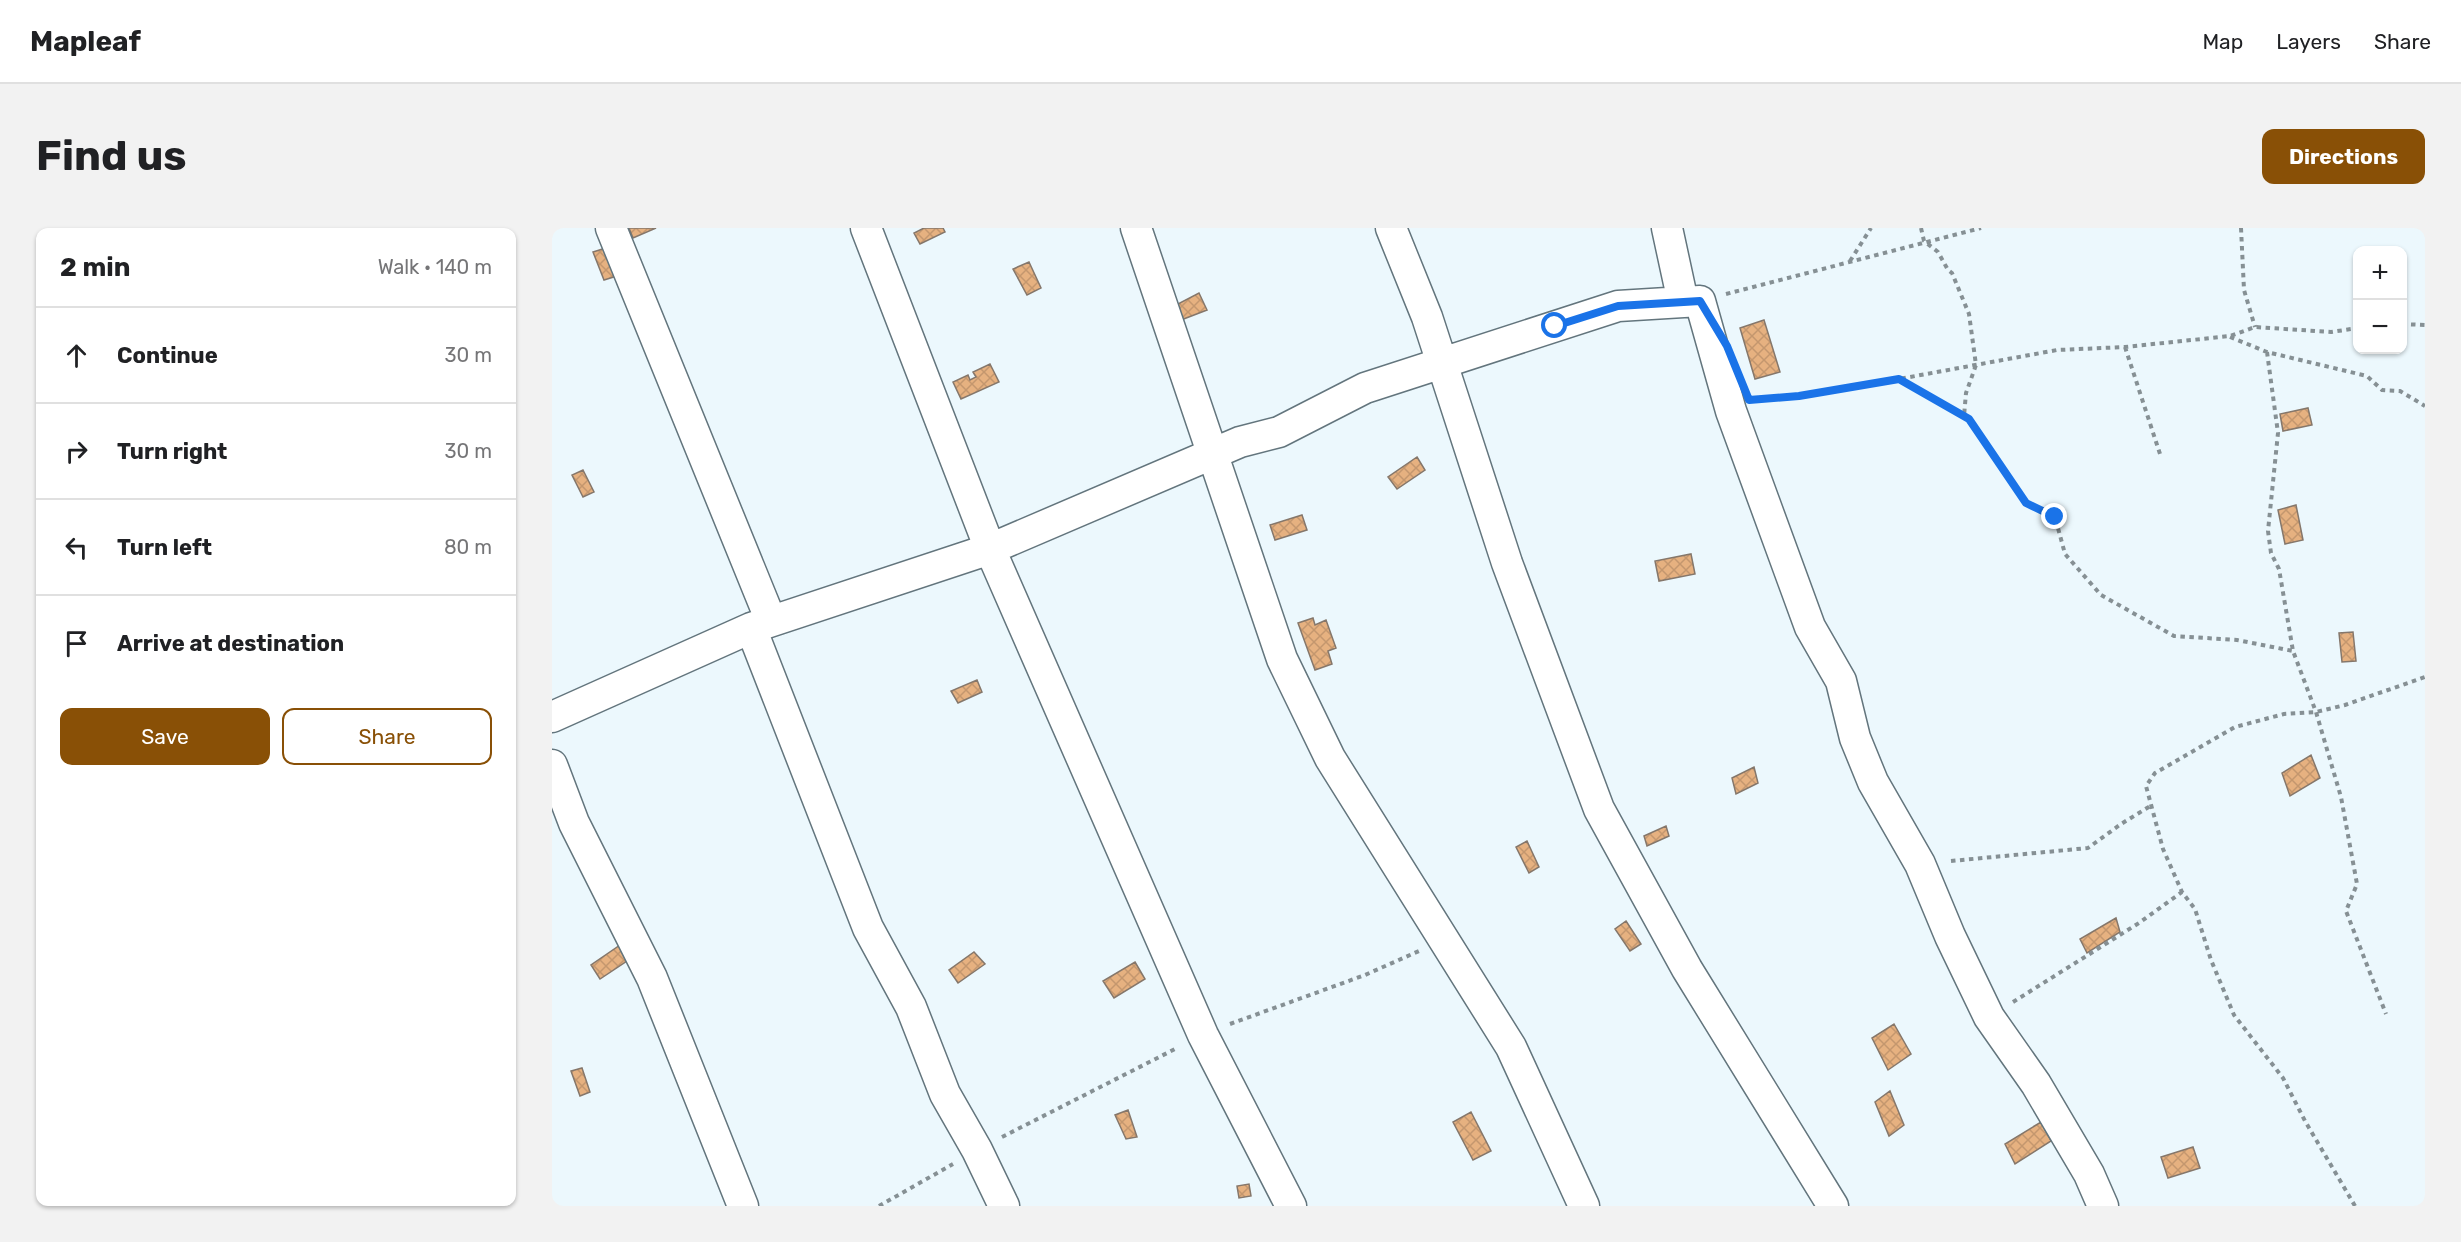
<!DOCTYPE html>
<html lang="en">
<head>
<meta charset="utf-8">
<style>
  :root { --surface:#fff; --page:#f2f2f2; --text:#202124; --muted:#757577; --line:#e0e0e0; --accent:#895006 }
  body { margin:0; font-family:Rubik,sans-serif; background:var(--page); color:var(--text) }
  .controls { position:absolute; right:18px; top:18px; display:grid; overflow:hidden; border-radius:12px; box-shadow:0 2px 4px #0004 }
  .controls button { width:54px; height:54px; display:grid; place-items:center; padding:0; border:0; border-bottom:2px solid var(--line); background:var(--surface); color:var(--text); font:30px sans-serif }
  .stop { position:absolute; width:18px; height:18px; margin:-14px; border:4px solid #1a73e8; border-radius:50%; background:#fff }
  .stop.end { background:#1a73e8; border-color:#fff; box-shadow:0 2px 6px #0008 }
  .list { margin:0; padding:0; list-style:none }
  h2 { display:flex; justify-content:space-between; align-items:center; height:78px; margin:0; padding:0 24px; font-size:26px }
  h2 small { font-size:20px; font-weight:400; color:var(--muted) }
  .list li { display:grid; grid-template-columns:39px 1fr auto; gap:18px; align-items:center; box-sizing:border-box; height:96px; padding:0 24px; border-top:2px solid var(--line) }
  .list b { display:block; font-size:22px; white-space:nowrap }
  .list em { font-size:20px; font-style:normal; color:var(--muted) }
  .actions { display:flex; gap:12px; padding:18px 24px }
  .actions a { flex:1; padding:14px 0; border:2px solid var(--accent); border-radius:12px; text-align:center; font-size:21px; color:var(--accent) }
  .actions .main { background:var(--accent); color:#fff }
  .icon { flex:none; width:33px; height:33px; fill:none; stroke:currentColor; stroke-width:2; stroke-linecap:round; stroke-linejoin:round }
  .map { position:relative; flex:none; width:1873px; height:978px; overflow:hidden; border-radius:12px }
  header { display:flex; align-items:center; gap:36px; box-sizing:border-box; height:84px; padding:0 30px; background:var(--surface); border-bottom:2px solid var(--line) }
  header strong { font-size:28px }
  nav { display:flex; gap:33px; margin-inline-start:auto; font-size:21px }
  .intro { display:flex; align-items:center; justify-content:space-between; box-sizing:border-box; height:144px; padding:0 36px }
  h1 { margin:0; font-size:42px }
  .button { padding:15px 27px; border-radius:12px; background:var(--accent); color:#fff; font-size:21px; font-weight:700 }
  main { display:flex; gap:36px; padding:0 36px }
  aside { flex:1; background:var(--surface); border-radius:12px; box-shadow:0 2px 4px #0004 }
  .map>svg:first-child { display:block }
  .building { fill:url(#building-cross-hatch); stroke:#85776b; stroke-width:1.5 }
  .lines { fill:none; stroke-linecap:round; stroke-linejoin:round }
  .minor-casing { stroke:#63757d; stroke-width:33 }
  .path { stroke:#869094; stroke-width:4; stroke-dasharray:4.5 4.5; stroke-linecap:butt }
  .minor { stroke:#fff; stroke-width:30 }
  .route { stroke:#1a73e8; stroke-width:8 }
</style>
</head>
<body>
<header>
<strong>Mapleaf</strong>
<nav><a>Map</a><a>Layers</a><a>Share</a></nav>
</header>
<div class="intro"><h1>Find us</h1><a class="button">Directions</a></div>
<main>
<aside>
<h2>2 min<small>Walk · 140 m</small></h2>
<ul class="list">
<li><svg class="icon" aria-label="ahead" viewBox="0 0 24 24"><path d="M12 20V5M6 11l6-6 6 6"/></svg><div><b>Continue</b></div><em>30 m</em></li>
<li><svg class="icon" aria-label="right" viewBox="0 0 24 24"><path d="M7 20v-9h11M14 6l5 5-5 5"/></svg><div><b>Turn right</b></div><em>30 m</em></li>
<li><svg class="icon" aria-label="left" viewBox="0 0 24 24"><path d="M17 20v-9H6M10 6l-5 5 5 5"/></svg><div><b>Turn left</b></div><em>80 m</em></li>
<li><svg class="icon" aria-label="arrive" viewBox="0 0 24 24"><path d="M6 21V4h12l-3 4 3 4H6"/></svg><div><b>Arrive at destination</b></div></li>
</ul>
<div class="actions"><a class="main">Save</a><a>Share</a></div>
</aside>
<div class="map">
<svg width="1873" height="978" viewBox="0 0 1873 978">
  <defs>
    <pattern id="building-cross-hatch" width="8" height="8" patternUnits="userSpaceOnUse" patternTransform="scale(1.5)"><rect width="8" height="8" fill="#e6b180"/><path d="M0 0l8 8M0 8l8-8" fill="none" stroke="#c4976e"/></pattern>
  </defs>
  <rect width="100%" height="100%" fill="#ecf8fd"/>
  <path class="building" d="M77,0H104L81,10Z
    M372,0H391L393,4L368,16L362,5Z
    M57,19L65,48L52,52L41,24Z
    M477,34L489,60L475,67L461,41Z
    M647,65L655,82L629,92L622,78Z
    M1212,92L1228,144L1203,151L1188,100Z
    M438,136L447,154L409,171L401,154L416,147L418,152L424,149L421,144Z
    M1756,180L1760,197L1731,203L1728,186Z
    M865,229L873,242L845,261L836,249Z
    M31,242L42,264L31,269L20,247Z
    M1744,277L1751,312L1733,316L1726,282Z
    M750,287L755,302L723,312L718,297Z
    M1139,326L1143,346L1107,353L1103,333Z
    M761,390L763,397L774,392L784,420L776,423L780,436L763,442L746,395Z
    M1801,404L1804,433L1790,434L1787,405Z
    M425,452L430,464L406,475L399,463Z
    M1759,527L1768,550L1738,568L1730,545Z
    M1202,539L1206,555L1184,566L1180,550Z
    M1114,598L1117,608L1095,618L1092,608Z
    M975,613L987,639L977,645L964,619Z
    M1564,690L1568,704L1535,725L1528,711Z
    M1074,693L1089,716L1078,723L1063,701Z
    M71,715L81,729L48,751L39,737Z
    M422,724L433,736L406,755L397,742Z
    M583,734L593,751L562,770L551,753Z
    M1342,796L1359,826L1336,842L1320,810Z
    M30,840L38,864L28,868L19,843Z
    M1338,863L1352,897L1337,908L1323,874Z
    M576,882L585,909L574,911L563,887Z
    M919,884L939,923L921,932L901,894Z
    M1489,894L1499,913L1463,936L1453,916Z
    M1641,919L1648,940L1616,950L1609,929Z
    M697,956L699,968L687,970L685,958Z"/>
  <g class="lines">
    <g class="minor-casing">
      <path id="minor" d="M59,0L219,393
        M314,0L438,321L651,807L739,978
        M584,0L730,431L778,530L959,819L1032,978
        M839,0L875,89L955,335L1047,581L1135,741L1281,978
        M1115,0L1131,74
        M199,400L316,700L359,779L393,866L425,922L452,978
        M0,489L199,400L438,321L688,214L727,204L813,160L1066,78L1148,73L1179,183L1258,399L1289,453L1303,510L1321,554L1368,636L1398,708L1437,789L1484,856L1537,946L1551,978
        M0,537L22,595L100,750L191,978"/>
    </g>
    <path class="path" d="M1369,0L1372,13L1386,24L1396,42L1400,45L1417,86L1424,137L1414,165L1412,188
      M1689,0L1692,62L1703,99
      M1298,33L1319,0
      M1174,66L1429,0
      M1850,96L1873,97
      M1678,109L1715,124L1815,148L1830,162L1848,163L1873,178
      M1573,119L1609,229
      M1715,124L1726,205L1716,303L1719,325L1727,341L1741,423L1764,484L1789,569L1805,656L1794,683L1834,786
      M1348,152L1417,191L1474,275L1503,289L1513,326L1549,367L1622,408L1685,412L1741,423
      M1207,171L1247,168L1309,158L1505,122L1573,119L1678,108L1703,99L1779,104L1806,100
      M1399,633L1536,620L1569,596L1600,577
      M1461,774L1587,695L1630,664
      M678,796L813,747L867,723
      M450,909L625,820
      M327,978L401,936
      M1803,978L1753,893L1731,850L1682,787L1659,732L1643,681L1630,664L1611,621L1594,558L1603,545L1683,499L1732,486L1764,484L1793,477L1873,449"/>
    <use href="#minor" class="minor"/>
  </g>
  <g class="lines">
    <path class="route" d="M1003,98L1066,78L1148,73L1175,118L1197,172L1247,168L1347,151L1417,191L1474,275L1503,289"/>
  </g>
</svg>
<div class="controls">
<button>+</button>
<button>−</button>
</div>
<div class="stop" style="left:1003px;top:98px"></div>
<div class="stop end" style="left:1503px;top:289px"></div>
</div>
</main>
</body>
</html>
